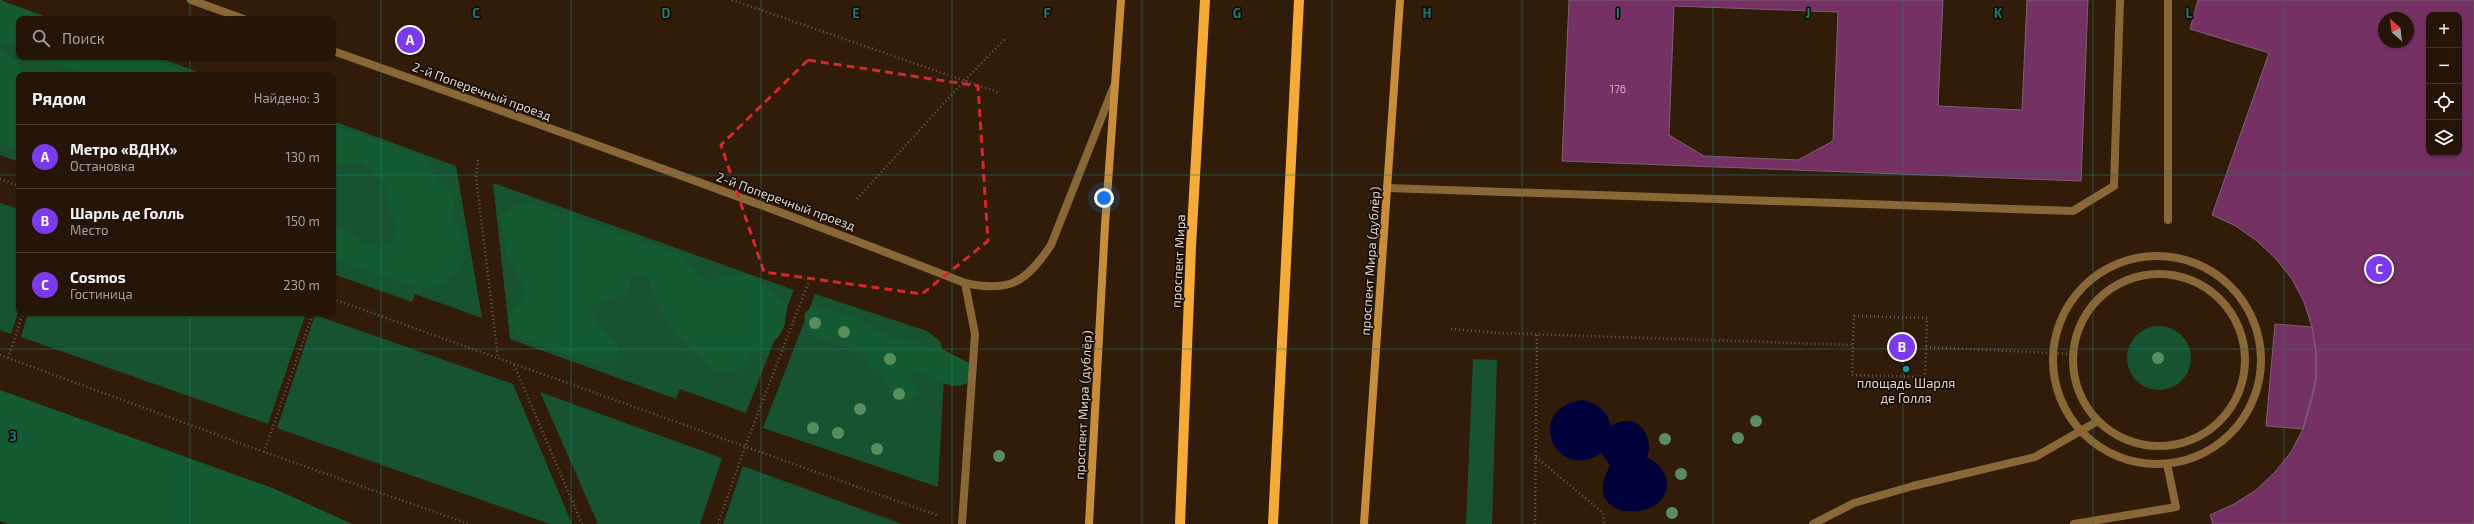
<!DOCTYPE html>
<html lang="ru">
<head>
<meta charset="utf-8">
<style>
  :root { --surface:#251508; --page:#2d1e12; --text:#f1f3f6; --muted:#a39f9c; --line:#423429; --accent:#7c3aed }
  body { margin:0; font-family:"Exo 2",sans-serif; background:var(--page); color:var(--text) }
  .controls { position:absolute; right:12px; top:12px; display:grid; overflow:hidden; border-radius:8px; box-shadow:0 1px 3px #0004 }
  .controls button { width:36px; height:36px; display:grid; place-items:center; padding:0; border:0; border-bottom:1px solid var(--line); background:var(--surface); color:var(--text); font:20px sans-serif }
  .compass { position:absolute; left:2378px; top:12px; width:36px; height:36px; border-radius:50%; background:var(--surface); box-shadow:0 1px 3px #0004; rotate:332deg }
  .you { position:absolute; left:1104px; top:198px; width:14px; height:14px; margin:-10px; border:3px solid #fff; border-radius:50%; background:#1a73e8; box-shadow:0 0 0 6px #1a73e833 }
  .badge { display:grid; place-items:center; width:26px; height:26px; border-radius:50%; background:var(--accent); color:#fff; font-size:13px; font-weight:700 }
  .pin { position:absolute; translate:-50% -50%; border:2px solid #fff; box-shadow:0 1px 4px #0006 }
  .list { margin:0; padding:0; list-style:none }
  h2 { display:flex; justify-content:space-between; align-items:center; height:52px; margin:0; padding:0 16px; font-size:17px }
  h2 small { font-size:13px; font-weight:400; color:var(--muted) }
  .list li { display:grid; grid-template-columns:26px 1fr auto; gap:12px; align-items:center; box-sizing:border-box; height:64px; padding:0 16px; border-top:1px solid var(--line) }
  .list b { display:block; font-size:15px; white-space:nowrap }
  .list p { margin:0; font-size:13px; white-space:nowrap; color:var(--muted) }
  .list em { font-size:13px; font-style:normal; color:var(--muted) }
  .icon { flex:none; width:22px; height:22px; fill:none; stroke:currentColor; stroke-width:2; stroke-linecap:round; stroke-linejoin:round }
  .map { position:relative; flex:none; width:2474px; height:524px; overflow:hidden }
  .search { position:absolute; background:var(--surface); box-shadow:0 1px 3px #0004; left:16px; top:16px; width:320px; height:44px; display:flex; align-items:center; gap:10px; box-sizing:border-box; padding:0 14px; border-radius:8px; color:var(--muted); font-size:15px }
  .panel { position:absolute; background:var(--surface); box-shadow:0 1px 3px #0004; left:16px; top:72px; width:320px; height:244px; border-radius:8px }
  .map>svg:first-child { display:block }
  .green { fill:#185331 }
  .forest { fill:#145b34 }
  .water { fill:#00003a }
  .building { fill:#753064; stroke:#7c6073; fill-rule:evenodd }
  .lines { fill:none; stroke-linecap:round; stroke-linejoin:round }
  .path { stroke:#6c5949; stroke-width:2.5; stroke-dasharray:1 3; stroke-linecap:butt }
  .service { stroke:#8a6736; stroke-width:8 }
  .minor { stroke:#8a6736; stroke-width:8 }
  .secondary { stroke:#c78d3a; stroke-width:8 }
  .primary { stroke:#f6ab39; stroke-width:10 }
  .tree { fill:#588d5e }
  .marked { fill:none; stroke:#d62828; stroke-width:3; stroke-dasharray:8 5; stroke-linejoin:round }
  .grid { fill:none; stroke:#1a7b73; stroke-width:1; stroke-opacity:0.55 }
  .culture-dot { fill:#0f9aa8; stroke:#120903; stroke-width:1.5 }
  .labels { text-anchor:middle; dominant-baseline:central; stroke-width:3; stroke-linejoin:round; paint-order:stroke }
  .number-label { font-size:11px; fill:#c9acb1 }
  .street-label { font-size:13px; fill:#e5d6cb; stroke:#120903 }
  .poi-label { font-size:13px; fill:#e5d6cb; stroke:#120903 }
  .grid-label { font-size:13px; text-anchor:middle; font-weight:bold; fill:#1a7b73; stroke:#120903; stroke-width:3; stroke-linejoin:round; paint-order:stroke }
</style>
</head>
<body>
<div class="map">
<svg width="2474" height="524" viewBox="0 0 2474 524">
  <rect width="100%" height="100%" fill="#311c0a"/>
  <path class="green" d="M0,0L52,19H19V57H157L206,75H19V162L0,155Z
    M333,121L456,166L482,318L415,294L412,302L333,274Z
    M493,183L794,290L746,413L680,389L676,399L510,339Z
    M0,203L19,209V309L11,334L0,330Z
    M815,294L927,331L940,341L945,357L938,487L763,428Z
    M28,313H306L268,424L21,337Z
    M315,315L513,384L572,524H550L277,428Z
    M2127 358a32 32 0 1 1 64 0a32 32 0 1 1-64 0Z
    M1473,359L1497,360L1492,524H1466Z
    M540,392L722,458L700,524H598Z
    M743,466L902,524H723Z"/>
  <path class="forest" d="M0,0L49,19H19V48L0,40Z
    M0,48L15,59L23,75H19V150L0,143Z
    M41,57H148L191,75H85Z
    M333,125L421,155L428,161L436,177L450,190L454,197L453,216L465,246L464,259L453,276L437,287L421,289L333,259V228L342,227L363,244L372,247H381L390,243L396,236L397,227L389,209L386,190L382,181L360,162H350L333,169Z
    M532,203L683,255L700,277L708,281L739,274L748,275L768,286L783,300L787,308L784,327L779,336L772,343L755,352L741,367L733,371L713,370L679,338L657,306L648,279L640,274L630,277V287L626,295L598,302L591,309L594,318L619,347L617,356L609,361L589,362L518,338L508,321L510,312L524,300L525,290L507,256L501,218L514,205Z
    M814,307L855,317L887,336L940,348L971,364L972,381C943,396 936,370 911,372L909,376L918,393L912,400C894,404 889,387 882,375C878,370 872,367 869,362C867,359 864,354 861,353C845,343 810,344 805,320C803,312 808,310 814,307Z
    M0,390L275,489L352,524H9L0,521Z"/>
  <path class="water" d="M1582,400C1597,403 1607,410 1611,426C1635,411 1655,432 1647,458C1657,461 1667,473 1667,483C1669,524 1577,523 1610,466L1602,453C1554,484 1524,408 1582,400Z"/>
  <path class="building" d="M1569,0H1943L1938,106L2022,110L2027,0H2088L2081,181L1562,161ZM1674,6L1838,12L1833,141L1798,160L1704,156L1669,135Z
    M2198,0H2474V524H2213L2210,515L2234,504L2256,490L2275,472L2291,452L2303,429L2312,399L2316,379V352L2312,327L2304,302L2292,279L2276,259L2257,241L2236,226L2212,215L2269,53L2190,29ZM2429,15H2459V153H2429ZM2384,18H2408V42H2384Z
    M2275,324L2312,327L2316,352V379L2303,429L2266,426Z"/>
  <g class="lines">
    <path class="path" d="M732,0L1000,93
      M478,160L476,176L498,358
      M0,179L19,186
      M857,199L964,81L1006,38
      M333,299L939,516
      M1854,316L1927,318L1925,377L1852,375Z
      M1451,329L1499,333L1853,345
      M1926,347L2072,354
      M0,355L264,452L469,524
      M8,358L23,313
      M514,365L582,524
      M264,452L313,313
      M1536,457L1603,513L1604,524
      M718,524L745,447L809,281
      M1535,524L1537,335"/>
    <path class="service" d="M2168,0V220
      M1387,188L2073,211L2114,186L2120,0
      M2053 360a104 104 0 1 1 208 0a104 104 0 1 1-208 0Z
      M2073 360a86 86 0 1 1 172 0a86 86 0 1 1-172 0Z
      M962,524L975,334L965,283
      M1813,524L1854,503L1913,486L2035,457L2098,421
      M2074,524L2176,507L2167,464"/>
    <path class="minor" d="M191,0L244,19
      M333,51C545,126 756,201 965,283C1010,293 1026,282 1051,245L1114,86"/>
    <path class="secondary" d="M1089,524L1105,225L1121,0
      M1364,524L1400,0"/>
    <path class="primary" d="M1180,524L1191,247L1205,0
      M1273,524L1299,0"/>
  </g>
  <g class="tree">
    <circle cx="815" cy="323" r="6"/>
    <circle cx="844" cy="332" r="6"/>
    <circle cx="2158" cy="358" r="6"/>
    <circle cx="890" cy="359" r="6"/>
    <circle cx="899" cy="394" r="6"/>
    <circle cx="860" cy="409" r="6"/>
    <circle cx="1756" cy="421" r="6"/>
    <circle cx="813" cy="428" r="6"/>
    <circle cx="838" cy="433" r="6"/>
    <circle cx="1738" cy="438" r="6"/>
    <circle cx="1665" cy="439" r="6"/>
    <circle cx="877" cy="449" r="6"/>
    <circle cx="999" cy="456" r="6"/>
    <circle cx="1681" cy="474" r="6"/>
    <circle cx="1672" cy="513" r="6"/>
  </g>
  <path class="marked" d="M808,60L978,86L988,241L922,294L764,272L721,145Z"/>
  <path class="grid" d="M190,0V19M381,0V524M571,0V524M761,0V524M952,0V524M1142,0V524M1332,0V524M1522,0V524M1713,0V524M1903,0V524M2093,0V524M2284,0V524M190,57V75M0,175H19M333,175H2474M190,313V524M0,349H2474"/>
  <circle class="culture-dot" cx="1906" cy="369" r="4"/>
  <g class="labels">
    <g class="number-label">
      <text x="1618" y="88">176</text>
    </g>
    <g class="street-label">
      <text transform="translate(482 91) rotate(20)">2-й Поперечный проезд</text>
      <text transform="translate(786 201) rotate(20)">2-й Поперечный проезд</text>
      <text transform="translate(1178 261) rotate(-87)">проспект Мира</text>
      <text transform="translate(1370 261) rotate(-86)">проспект Мира (дублёр)</text>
      <text transform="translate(1083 405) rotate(-87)">проспект Мира (дублёр)</text>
    </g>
    <g class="poi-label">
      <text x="1906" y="383">площадь Шарля<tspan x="1906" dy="15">де Голля</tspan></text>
    </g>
  </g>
  <g class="grid-label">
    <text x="476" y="18">C</text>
    <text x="666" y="18">D</text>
    <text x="856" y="18">E</text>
    <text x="1047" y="18">F</text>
    <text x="1237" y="18">G</text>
    <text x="1427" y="18">H</text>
    <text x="1618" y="18">I</text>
    <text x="1808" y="18">J</text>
    <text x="1998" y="18">K</text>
    <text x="2189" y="18">L</text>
    <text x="13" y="441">3</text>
  </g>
</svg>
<div class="controls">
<button>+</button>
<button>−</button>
<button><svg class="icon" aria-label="locate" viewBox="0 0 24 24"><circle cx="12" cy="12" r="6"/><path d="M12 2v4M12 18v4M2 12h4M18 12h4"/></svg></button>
<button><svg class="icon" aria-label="layers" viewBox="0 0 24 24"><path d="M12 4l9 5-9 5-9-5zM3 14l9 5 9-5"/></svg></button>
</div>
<svg class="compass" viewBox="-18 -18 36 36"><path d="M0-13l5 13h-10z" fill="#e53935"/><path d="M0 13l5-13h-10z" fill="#a39f9c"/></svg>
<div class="you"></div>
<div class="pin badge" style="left:410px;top:40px">A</div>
<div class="pin badge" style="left:1902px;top:347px">B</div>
<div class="pin badge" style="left:2379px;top:269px">C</div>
<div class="search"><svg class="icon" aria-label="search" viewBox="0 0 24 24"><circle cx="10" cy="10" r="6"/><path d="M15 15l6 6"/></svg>Поиск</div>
<section class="panel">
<h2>Рядом<small>Найдено: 3</small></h2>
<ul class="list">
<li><span class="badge">A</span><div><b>Метро «ВДНХ»</b><p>Остановка</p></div><em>130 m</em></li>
<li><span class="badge">B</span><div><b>Шарль де Голль</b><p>Место</p></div><em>150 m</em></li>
<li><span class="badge">C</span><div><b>Cosmos</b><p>Гостиница</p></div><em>230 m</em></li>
</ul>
</section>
</div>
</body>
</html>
